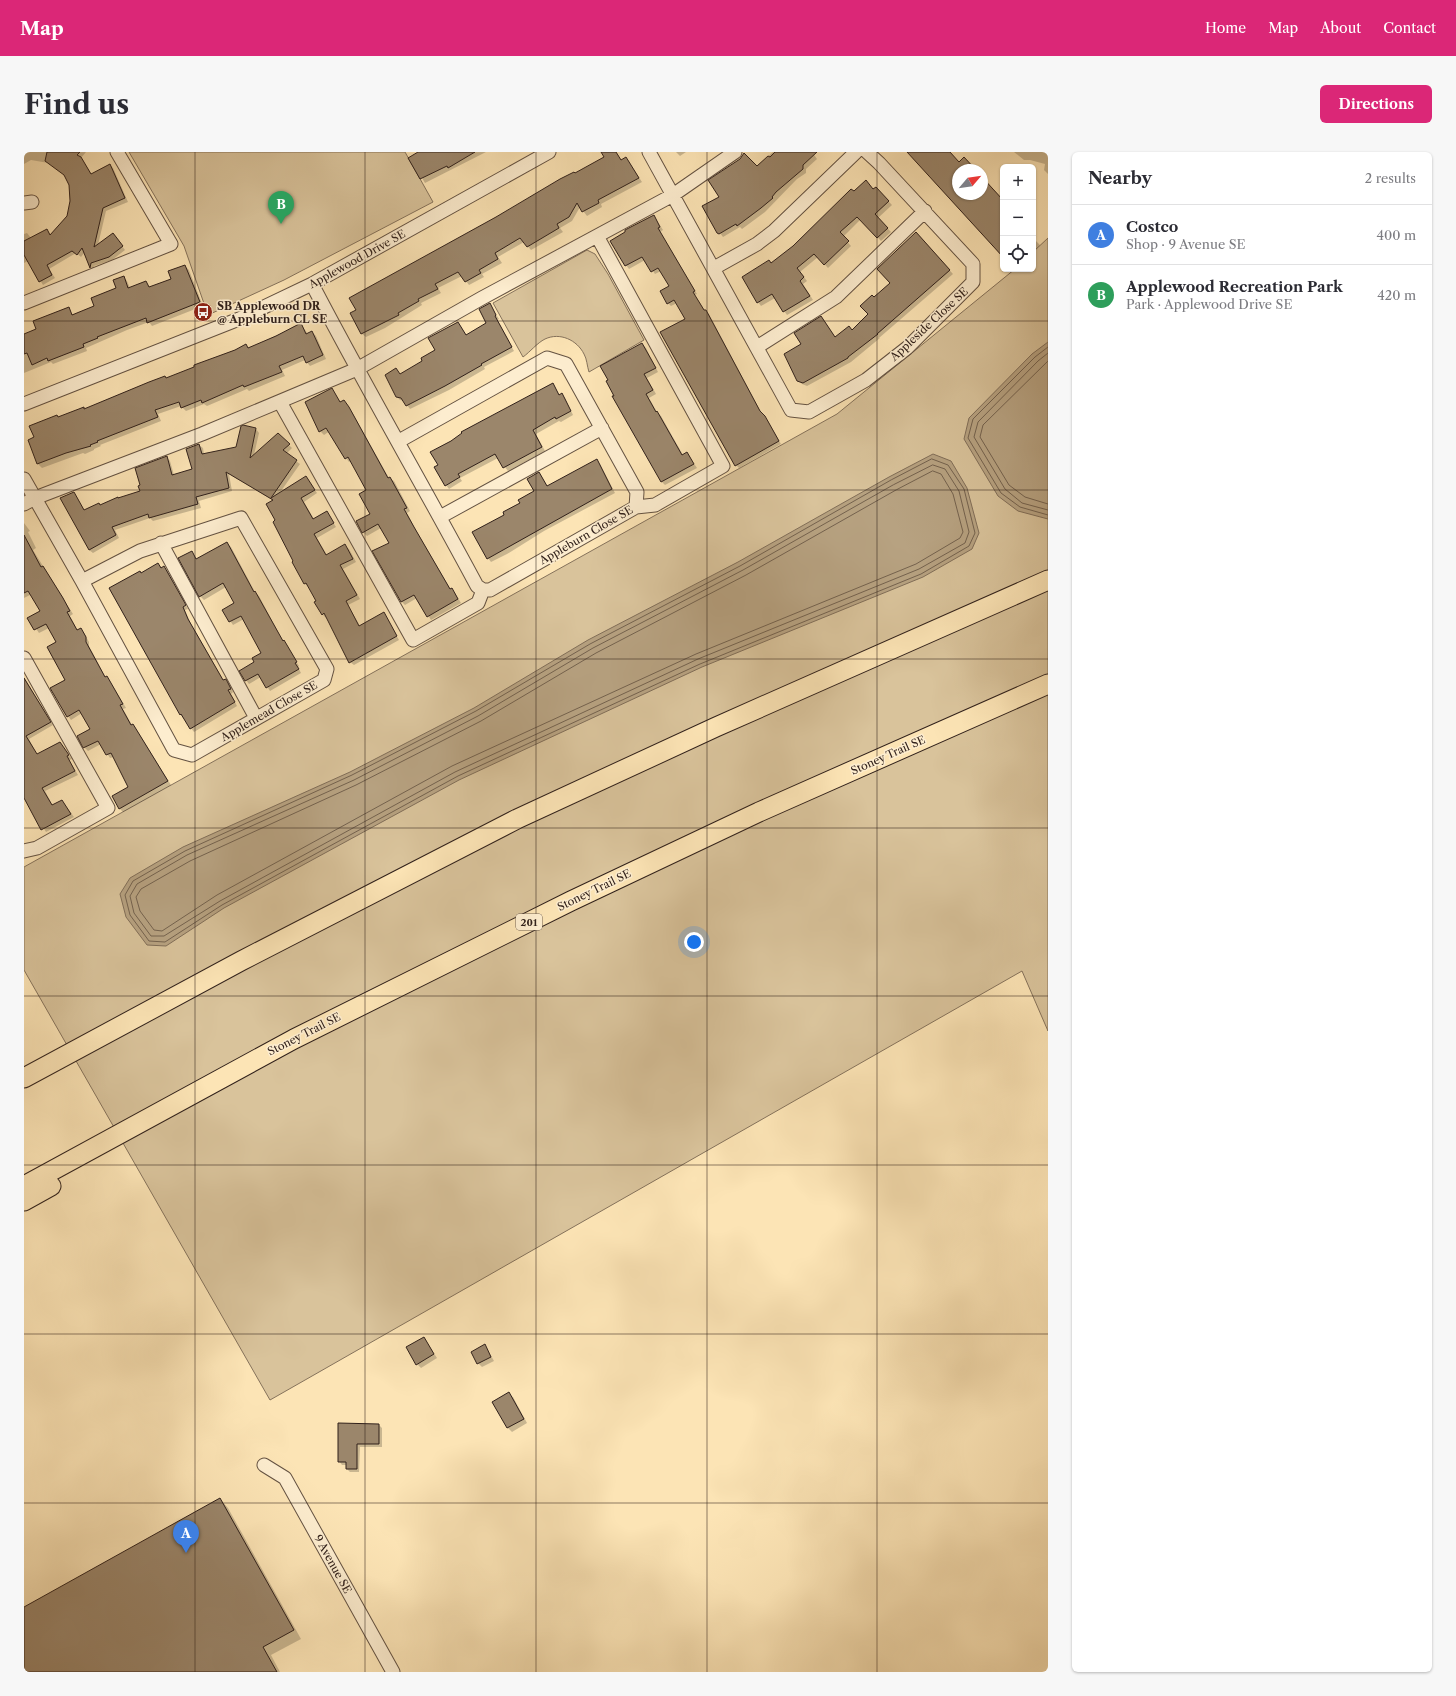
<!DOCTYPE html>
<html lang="en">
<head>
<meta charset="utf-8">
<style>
  :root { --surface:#fff; --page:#f7f7f7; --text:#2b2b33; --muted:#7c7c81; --line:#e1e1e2; --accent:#db2777 }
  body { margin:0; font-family:"Libre Caslon Text",serif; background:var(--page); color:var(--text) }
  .controls { position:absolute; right:12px; top:12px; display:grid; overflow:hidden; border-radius:6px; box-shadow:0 1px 3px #0004 }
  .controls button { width:36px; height:36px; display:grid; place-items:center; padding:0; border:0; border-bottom:1px solid var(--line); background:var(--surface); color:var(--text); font:20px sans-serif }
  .compass { position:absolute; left:928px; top:12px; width:36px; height:36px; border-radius:50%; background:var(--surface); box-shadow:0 1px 3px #0004; rotate:61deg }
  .you { position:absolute; left:670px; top:790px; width:14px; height:14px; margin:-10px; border:3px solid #fff; border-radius:50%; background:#1a73e8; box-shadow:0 0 0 6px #1a73e833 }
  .badge { display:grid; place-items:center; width:26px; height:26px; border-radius:50%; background:var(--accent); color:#fff; font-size:13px; font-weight:700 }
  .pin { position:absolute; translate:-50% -33px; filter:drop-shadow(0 1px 2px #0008) }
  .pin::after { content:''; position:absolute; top:21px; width:14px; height:12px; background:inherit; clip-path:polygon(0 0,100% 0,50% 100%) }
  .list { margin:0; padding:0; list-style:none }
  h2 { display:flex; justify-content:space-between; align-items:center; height:52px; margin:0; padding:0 16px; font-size:17px }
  h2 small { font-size:13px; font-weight:400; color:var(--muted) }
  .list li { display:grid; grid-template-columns:26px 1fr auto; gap:12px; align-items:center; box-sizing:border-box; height:60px; padding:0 16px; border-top:1px solid var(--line) }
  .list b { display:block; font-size:15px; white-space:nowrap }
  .list p { margin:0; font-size:13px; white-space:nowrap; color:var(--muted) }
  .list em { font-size:13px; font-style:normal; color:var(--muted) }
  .icon { flex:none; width:22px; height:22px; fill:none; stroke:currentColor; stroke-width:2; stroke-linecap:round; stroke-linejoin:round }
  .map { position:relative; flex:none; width:1024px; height:1520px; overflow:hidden; border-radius:6px }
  header { display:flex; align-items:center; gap:24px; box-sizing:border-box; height:56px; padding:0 20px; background:var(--accent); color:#fff }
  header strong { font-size:19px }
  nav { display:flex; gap:22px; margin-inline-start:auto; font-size:14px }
  .intro { display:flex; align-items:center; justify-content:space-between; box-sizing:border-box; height:96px; padding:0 24px }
  h1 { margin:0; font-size:28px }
  .button { padding:10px 18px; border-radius:6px; background:var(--accent); color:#fff; font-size:14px; font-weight:700 }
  main { display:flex; gap:24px; padding:0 24px }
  aside { flex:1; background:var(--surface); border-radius:6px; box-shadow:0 1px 3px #0004 }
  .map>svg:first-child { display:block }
  .green { fill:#d9c39b; stroke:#85725b }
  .water { fill:#b7a281; stroke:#816e58 }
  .shadow { fill:#0003 }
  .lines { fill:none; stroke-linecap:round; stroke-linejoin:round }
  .shore { stroke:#74624e; stroke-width:1 }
  .building { fill:#9b866b; stroke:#31211b }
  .minor-casing { stroke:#645242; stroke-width:15 }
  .highway-casing { stroke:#31211b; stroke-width:21 }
  .minor { stroke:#fdedcf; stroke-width:13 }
  .highway { stroke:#fce4b5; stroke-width:19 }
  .grid { fill:none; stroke:#31211b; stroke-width:1; stroke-opacity:0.55 }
  .labels { text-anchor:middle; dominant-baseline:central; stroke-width:3; stroke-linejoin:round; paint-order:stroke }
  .shield { fill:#fdedcf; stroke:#6e5e51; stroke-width:1 }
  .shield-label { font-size:10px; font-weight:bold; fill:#31211b }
  .street-label { font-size:11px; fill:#31211b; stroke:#fdedcf }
  .poi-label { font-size:11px; font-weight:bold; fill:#31211b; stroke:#fdedcf; text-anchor:start }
</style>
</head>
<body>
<header>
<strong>Map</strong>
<nav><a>Home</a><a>Map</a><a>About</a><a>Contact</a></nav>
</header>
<div class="intro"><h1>Find us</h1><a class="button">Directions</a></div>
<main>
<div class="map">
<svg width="1024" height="1520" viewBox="0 0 1024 1520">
  <rect width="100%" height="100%" fill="#fce4b5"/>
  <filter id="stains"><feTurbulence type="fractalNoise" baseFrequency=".005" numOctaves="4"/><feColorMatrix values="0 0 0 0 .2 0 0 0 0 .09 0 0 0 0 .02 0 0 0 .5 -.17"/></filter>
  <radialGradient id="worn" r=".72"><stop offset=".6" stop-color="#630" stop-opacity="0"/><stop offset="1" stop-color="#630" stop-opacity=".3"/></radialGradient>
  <path class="green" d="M105,0H381L409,50L260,128L184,163L160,94Z
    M1024,86V879L998,819L246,1248L0,818V715L813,262L991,117H1009V100Z
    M563,98L571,102L584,122L620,188L565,220C563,214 563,207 560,202C553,188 536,180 521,187C513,191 506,200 499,205L469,151Z"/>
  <path class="water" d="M1024,190V367L994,359L974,344L940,287L945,266L1008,202Z
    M909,302L927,309L943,336L955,381L948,397L899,425L678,515L435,628L200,756L142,794L123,793L102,765L96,742L106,726L159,695L326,620L450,556L564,488L714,410L865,325Z"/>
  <path class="shadow" d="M0,0H62L57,6L68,23L86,13L89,16L104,50L82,59L74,93L92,86L101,98L88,108L70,114L69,118L67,115L61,100L57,105L52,101L25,117L31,126L19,133L4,109L0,111V82L3,81L7,86L23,78L27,83L44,65L47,49L46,32L41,23L30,12L7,8L0,12Z
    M396,0H462L401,31L386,6Z
    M585,0H592L598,9L602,6L618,30L577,52L578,55L563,64L556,55L548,69L536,76L539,80L507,98L500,90L474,105L478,111L458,122L460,125L445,133L438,124L414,136L417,141L397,151L398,153L361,176L342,185L338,182L327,162L581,5Z
    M652,0H662L656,4Z
    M749,0H788L793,7L782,17V21L773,27L741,60L718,77L716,75L699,85L696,81L697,45Z
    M990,0H1024V22L1020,18L1021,12L1006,8H1000Z
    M852,36L868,53L854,66L867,80L857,89L837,67L819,85L827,94L804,116L794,105L776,120L783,129L779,132L789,148L763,163L751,146L737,154L734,150L745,109L748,111L770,95L830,40L850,39Z
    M630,64L639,78L636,80L673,142L671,143L681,159L685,162L739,264L744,269L757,292L715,316L712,313L662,167L653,151L647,154L644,151L646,135L637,119L631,122L621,108L605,117L602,113Z
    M895,85L929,122L855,186H856L827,210L783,234L778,232L774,229L778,193L797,165L811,185L828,179L846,163L850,147L867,131Z
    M1009,86L1016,93L1009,100Z
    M161,114L165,118L179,154L128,174L125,170L103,178L62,196L63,199L29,212L27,210L0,221V183L13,178L44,156L49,163L72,154L93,137L100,125L103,129L106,136L122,130L126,136L148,127Z
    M466,153L475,167L473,168L490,199L460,215L461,217L425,238L386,257L380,249L376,248L372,244V218L377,223L400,210L412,199L434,171L443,184L464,172Z
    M277,172L284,182L288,180L292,184L302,207L286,214L281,208L258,218L261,224L225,239L223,237L183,254L180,252L162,259L157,254L134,262L137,269L76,293L77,294L70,297V298L61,302L59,301L18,316L14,312L5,288L11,286L35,266L61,258L141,225L143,227L222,193L225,196Z
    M618,192L622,196L634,220L623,226L632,242L625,246L633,260L637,264L659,303L663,301L673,316L641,333L638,330L590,245Z
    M529,232L536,244L538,243L541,246L549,263L537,270L535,269L512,282L521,299L484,319L474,306L436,326L438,329L425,337L422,333Z
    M308,237L317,251L320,249L328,260L365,326L370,329L386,359L383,361L393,380L427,438L431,441L437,451L407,468L393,446L381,453L378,450L366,391L357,376L343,384L339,380L347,362L344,339L327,309L325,310L322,306L306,279L300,283L296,279Z
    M232,277L235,281L230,303L254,282L268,296L262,302L276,312L255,342L282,326L293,341L280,350L290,367L303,360L312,375L293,386L303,403L321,394L325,397L332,410L319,417L336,447L324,453L336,474L359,461L375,488L330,513L326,510L303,465L302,466L298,462L294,450L285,435L281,432L269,410L270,409L253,369L250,349L205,322L208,339L175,349L177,356L129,369L126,366L91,378L95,386L69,401L65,398L50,341L61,359L77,354L117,340L143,305L146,309L150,323L169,318L175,293L179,296L180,302L213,296Z
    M572,309L576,312L591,341L520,379L483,402L467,410L464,406L482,363L511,339L515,321L524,335Z
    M0,371L6,379L4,380L12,396L9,398L42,451L49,462L46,464L54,479L57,478L60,481L65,490V494L82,526L86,529L102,556L99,557L108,573L112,577L147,633L99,660L96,657L106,635L90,605L86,606L77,592L64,599L60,595L67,577L58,561L47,568L44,564L43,528L33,491L25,476L15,481L5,466L17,459L8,442L0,446Z
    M203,391L207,395L231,440L235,444L259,489L275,514L274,515L277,521L246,539L237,525L225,532L222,528L239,502L220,467L209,473L199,458L212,451L202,435L180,448L176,444L156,407L168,400L173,408Z
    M134,413L143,418L164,457L161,458L167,472L200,529L201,528L205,531L209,540L207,542L213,554L170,580L156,562L118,422Z
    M0,525L29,573L5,587L13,603L36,591L48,607L45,608L54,623L21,639L29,654L38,649L50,665L22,680L0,644Z
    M400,1186L413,1206L397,1216L393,1212Z
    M461,1193L470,1209L458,1215L454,1211Z
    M485,1242L489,1245L503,1271L488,1280L484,1276L470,1250Z
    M315,1272L355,1273L358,1276V1295H336L335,1320H326L323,1317V1313H318L315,1309Z
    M196,1347L204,1356L277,1487L247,1503L256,1520H0V1456Z"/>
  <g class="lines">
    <path class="shore" d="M1024,195L1011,205L949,267L944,286L977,341L996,355L1024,363
      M1024,201L1014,209L954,270L950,285L981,337L998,351L1024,358
      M1024,209L959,273L956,285L985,333L1001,345L1024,352
      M908,307L924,313L940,337L951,381L945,394L897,422L676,512L434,624L198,753L141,790L125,789L106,763L101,743L109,729L161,699L328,623L452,559L566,492L716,414L867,328Z
      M909,313L921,317L935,339L945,380L941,391L895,417L674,507L431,620L196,749L140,784H127L110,761L106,744L113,732L163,703L330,628L454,564L569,496L719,418L869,333Z
      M909,319L917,322L929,342L939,380L936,386L892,412L672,502L428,614L193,743L138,779L130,778L116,759L112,745L117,737L166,709L332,633L457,569L572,501L722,423L872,338Z"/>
  </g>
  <path class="building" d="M23,0H56L53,3L57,5L67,22L86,12L101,46L79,56L70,95L89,81L99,94L85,105L67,111L66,116L58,96L53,103L48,99L23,113L28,123L15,130L0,103V89L23,77L26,83L43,64L46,49L45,33L40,23L21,9Z
    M394,0H451L424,16L423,14L396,27L384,6Z
    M577,0H592L597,8L602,5L615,26L574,48L575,51L558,60L553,51L545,65L533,72L535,76L503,95L496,86L471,101L474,107L455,118L457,121L441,130L434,120L411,132L414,137L394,147L395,149L374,161L375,163L337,182L326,161L332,158L325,146L472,65L536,27L550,20L551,21L580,5Z
    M751,0H793L779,13V17L752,40L748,45L749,46L737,56L713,74L712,72L695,82L693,81L678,54L695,45L684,28L716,7L720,1L733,14L744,4L746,5Z
    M883,0H926L935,10L940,5L952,18H934V42H958V25L979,48V105Z
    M842,28L849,37L852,35L865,49L851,62L864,76L853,86L833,65L816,80L825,89L800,113L790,102L773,116L780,125L776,129L786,144L759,160L748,142L733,151L718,125L745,108L747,111L769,94L827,37L830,39Z
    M630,63L636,75L634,76L671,139L669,140L680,158H682L736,259L741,264L755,289L711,314L636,180L661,167L650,148L643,152L636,139L645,134L634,116L627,120L618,105L601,114L586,89L601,80V78Z
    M892,80L926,118L853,182H854L824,205V206L779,231L773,229L760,202L777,192L770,181L797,164L811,185L825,174L828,178L844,162L836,154L848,143L850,145L866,131L853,117Z
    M161,113L176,150L123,171L122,166L73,185L74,186L59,192L60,195L24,209L23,206L8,213L3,201L0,202V182L12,177L9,169L45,155L48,163L70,154L67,146L92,136L89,128L100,124L104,136L122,129L125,135L147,127L144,119Z
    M466,151L472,163L471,164L488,195L457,212L458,213L421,234L382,254L377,246L372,245L361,223L372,216L376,222L398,209L397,206L411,198L404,186L434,170L442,183L462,171L455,157Z
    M277,171L282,182L288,179L299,203L282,211L279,204L255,214L258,220L220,235L219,233L178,251L177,248L157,256L155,250L131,258L134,265L73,289L74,290L66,293L67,294L42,301L13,312L4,288L10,285L5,274L33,263L34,265L60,255V257L125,230L141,224L142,226L170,215V213L211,198L222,192L224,196L252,184Z
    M618,191L632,216L620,222L629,238L622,242L632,260L633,259L658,303L663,300L670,312L637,330L588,244H590L582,229L584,228L576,214Z
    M529,231L535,243L538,241L547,259L532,267L531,265L509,278L518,295L479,316L471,302L434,322L436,325L421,334L410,315L414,313L406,300L427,289L438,281L437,280Z
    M308,236L316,250L320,248L325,255L364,326L366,325L383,356L380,357L390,375L426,437L428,436L434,447L403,465L390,443L377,450L348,399L365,391L354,372L338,381L332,369L346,362L335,342L342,338L324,305L321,307L302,276L295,280L281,250Z
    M219,273L232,276L226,306L254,281L266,292L259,298L273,308L247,346L282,324L291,338L277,346L289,367L303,359L310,371L290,382L302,403L321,392L329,407L316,413L333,443L322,449L335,474L360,460L373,484L325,511L300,461L298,463L290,450L292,449L282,431L280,432L268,410L269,409L249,370L251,368L242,352L249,348L202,320L205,336L172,345L174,352L125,366L124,362L88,375L92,383L65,398L36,346L50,340L60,358L75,351L76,353L94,345V346L116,339L114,334L116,333L111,316L143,304L148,323L168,317L162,297L175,292L178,302L212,295L217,274Z
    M573,307L588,337L463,407L448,380L480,363L479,360L496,351L494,348L510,339L503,327L515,320L523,334Z
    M0,383L17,415L19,414L39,446L46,459L43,460L53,478L57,476L62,485V490L81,525L83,524L99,552L96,553L107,573L109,572L144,629L95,657L88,644L104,635L87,601L82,603L74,589L59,596L53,584L66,577L55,558L43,565L26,536L41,528L23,495L32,490L22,472L10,478L3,466L16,459L4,439L0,441Z
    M203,390L230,440L231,439L259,489L260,488L273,510L271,511L275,517L242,536L234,522L221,529L215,519L230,510L228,506L237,501L217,464L205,470L198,458L210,451L199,431L175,445L154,406L168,399L172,407Z
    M134,411L137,416L140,414L162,453L159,455L164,467L199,528L202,527L207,537L204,538L211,550L166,577L157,562L156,563L85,436L116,419L117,421Z
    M0,526L27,570L2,584L13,602L36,590L45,603L43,604L51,619L18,636L28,653L38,648L47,662L17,678L0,646Z
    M400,1185L410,1202L392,1213L382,1195Z
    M461,1192L467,1205L453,1212L447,1200Z
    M485,1240L500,1267L483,1276L468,1250Z
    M314,1271L355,1272V1292H333V1317H322V1310H314Z
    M196,1346L270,1478L239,1495L253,1520H0V1455Z"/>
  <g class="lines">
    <g class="minor-casing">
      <path id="minor" d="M625,0L767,258L785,260L842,228L883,196L949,130V112L855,11L843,0
        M0,51L8,50
        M690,116L733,92L750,79L832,0
        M288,132C341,234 399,333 453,434L459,438H466L612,355L631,353L699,314L573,84
        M0,151L147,92L93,0
        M733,195L812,145L901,59
        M256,250L389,488L454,451L459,438
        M0,252L215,167L288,132L525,0
        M375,289L523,206L542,212L613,340L612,355
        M0,327L58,429L150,598L168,603L300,528L303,517L217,366L116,399L58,429
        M0,352L11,346L178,282L333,217L458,146L649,43L711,0
        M416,365L578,276
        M137,391L232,566
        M0,506L84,656L13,696L0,699
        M240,1313L261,1326L369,1520"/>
    </g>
    <g class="highway-casing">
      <path id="highway" d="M0,926L217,809L493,667L692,575L1024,428
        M0,1034L270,887L547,749L735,660L1024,532
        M0,1049L27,1034"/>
    </g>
    <use href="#minor" class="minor"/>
    <use href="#highway" class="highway"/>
  </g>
  <path class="grid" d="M171,0V1520M341,0V1520M512,0V1520M683,0V1520M853,0V1520M0,169H1024M0,338H1024M0,507H1024M0,676H1024M0,844H1024M0,1013H1024M0,1182H1024M0,1351H1024"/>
  <defs>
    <g id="bus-disc" transform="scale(1)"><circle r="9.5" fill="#8f2418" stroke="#fdedcf"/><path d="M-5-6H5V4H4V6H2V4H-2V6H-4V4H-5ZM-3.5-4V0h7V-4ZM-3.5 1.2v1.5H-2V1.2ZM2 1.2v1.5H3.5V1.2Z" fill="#fff"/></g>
  </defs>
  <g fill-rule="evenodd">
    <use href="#bus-disc" x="179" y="160"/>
  </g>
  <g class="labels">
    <rect class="shield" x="492" y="762" width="26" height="16" rx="3"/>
    <g class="shield-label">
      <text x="505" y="770">201</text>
    </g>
    <g class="street-label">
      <text transform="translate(333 107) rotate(-29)">Applewood Drive SE</text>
      <text transform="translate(905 172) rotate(-43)">Appleside Close SE</text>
      <text transform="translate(562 383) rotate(-30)">Appleburn Close SE</text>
      <text transform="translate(245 559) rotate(-30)">Applemead Close SE</text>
      <text transform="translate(864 603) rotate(-24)">Stoney Trail SE</text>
      <text transform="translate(570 738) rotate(-26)">Stoney Trail SE</text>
      <text transform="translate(280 882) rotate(-27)">Stoney Trail SE</text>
      <text transform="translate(309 1412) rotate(61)">9 Avenue SE</text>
    </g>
    <g class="poi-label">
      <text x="193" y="154">SB Applewood DR<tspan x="193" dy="13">@ Appleburn CL SE</tspan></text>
    </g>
  </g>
  <rect width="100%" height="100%" filter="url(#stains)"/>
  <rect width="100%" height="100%" fill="url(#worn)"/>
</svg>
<div class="controls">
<button>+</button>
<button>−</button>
<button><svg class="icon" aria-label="locate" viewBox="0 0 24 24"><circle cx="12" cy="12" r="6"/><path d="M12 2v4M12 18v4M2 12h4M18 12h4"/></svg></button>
</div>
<svg class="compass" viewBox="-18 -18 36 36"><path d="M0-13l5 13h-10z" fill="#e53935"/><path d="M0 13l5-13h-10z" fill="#7c7c81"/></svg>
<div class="you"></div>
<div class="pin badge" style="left:162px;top:1401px;background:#3f7fe0">A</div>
<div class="pin badge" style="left:257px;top:72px;background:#2e9e5b">B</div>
</div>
<aside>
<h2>Nearby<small>2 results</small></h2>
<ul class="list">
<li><span class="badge" style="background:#3f7fe0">A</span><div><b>Costco</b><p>Shop · 9 Avenue SE</p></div><em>400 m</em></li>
<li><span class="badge" style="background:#2e9e5b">B</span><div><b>Applewood Recreation Park</b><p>Park · Applewood Drive SE</p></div><em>420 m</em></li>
</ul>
</aside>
</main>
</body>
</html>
